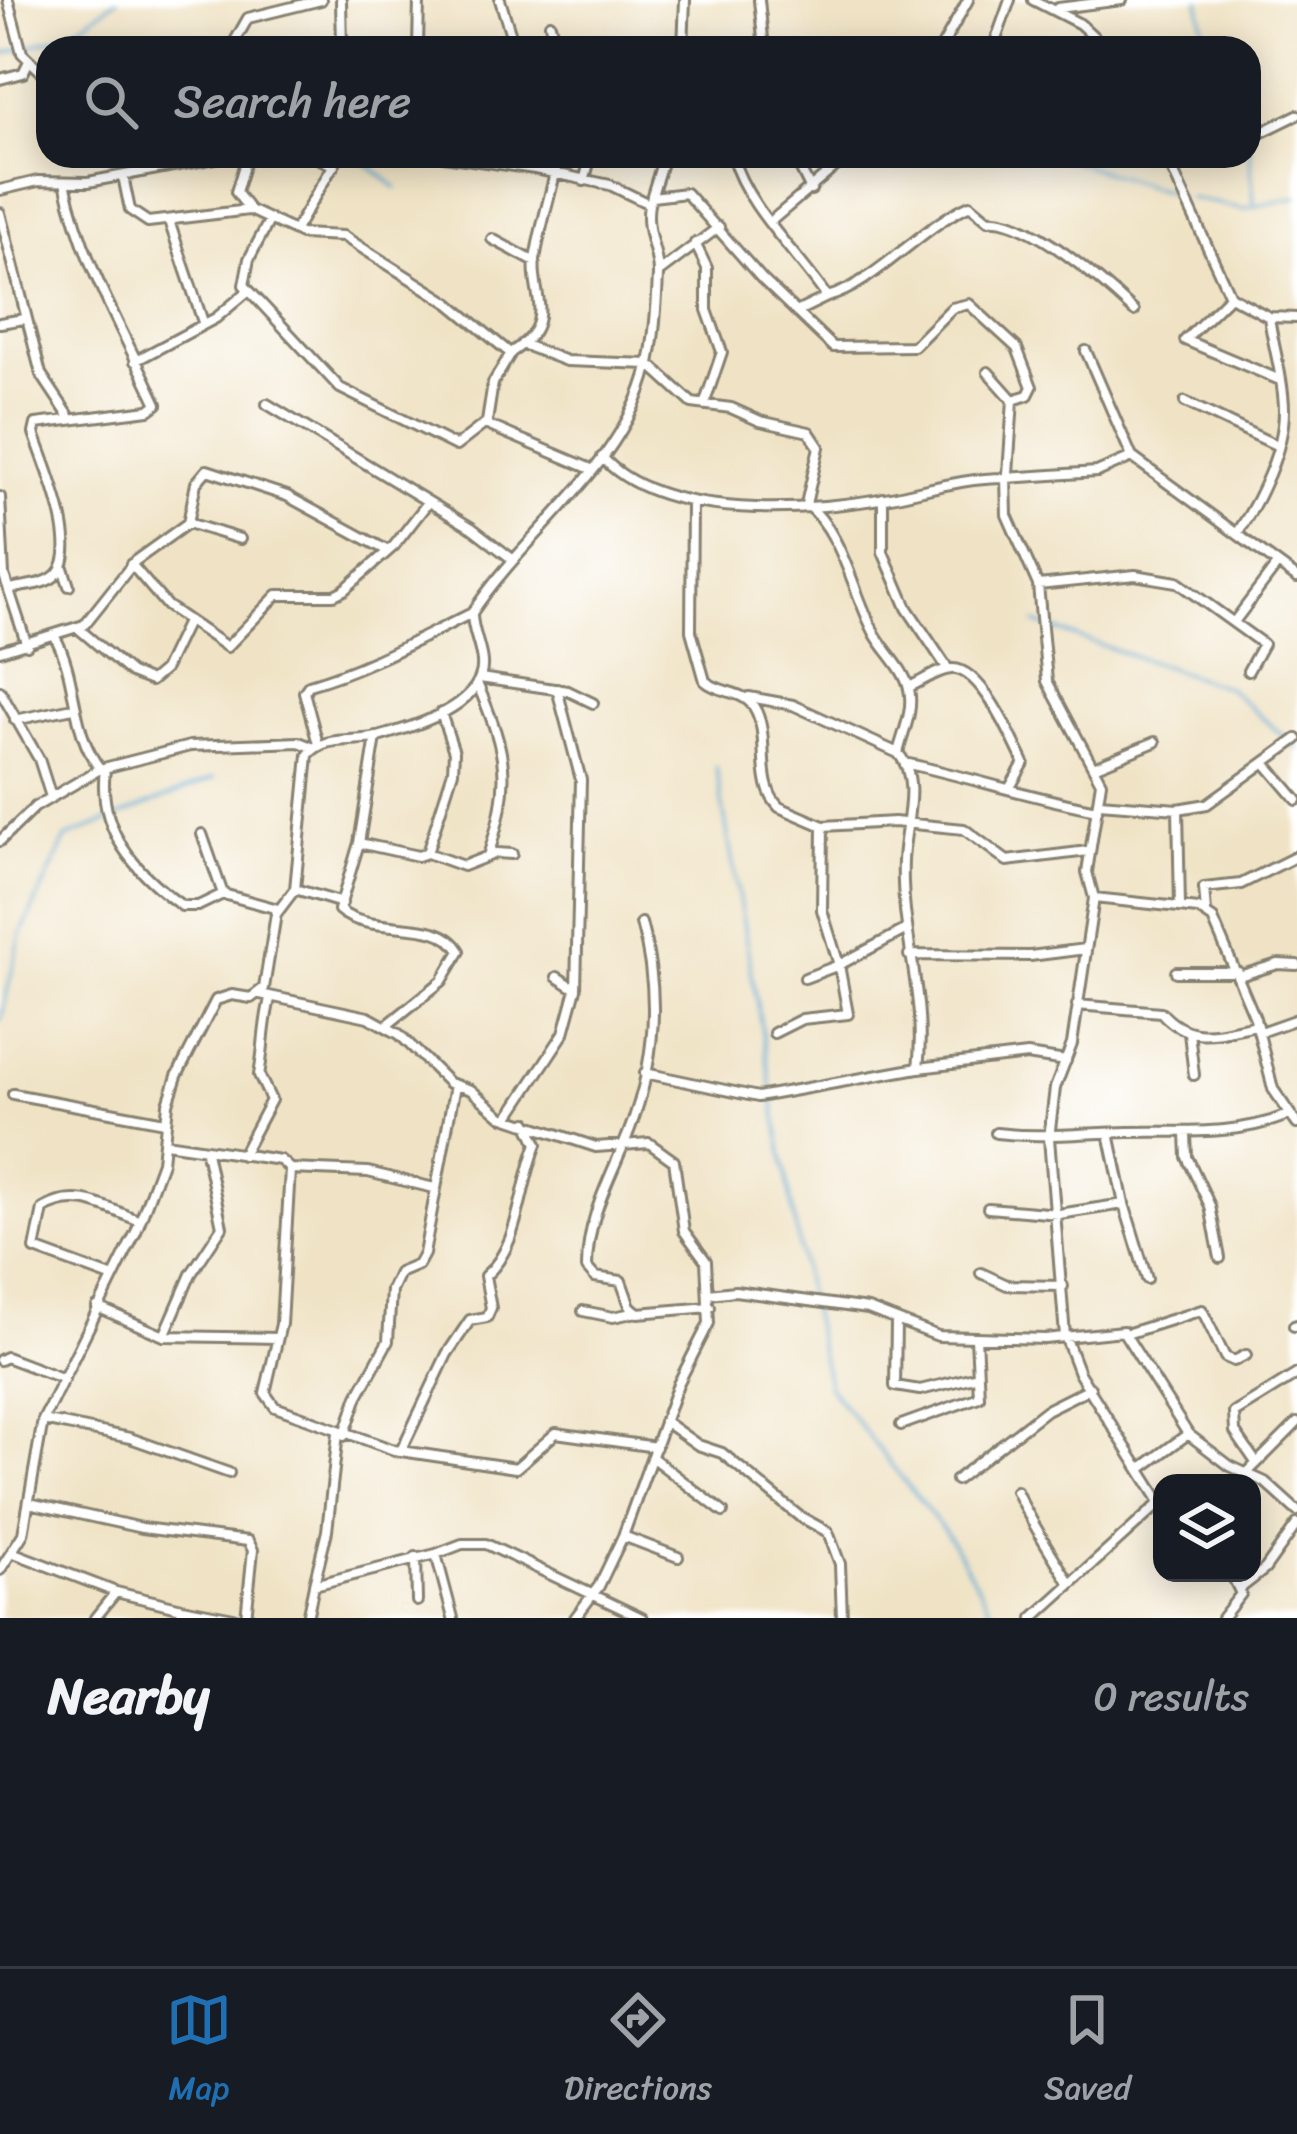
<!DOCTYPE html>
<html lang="en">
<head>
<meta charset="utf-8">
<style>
  :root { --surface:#171b24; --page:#20242c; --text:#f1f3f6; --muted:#9ea1a6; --line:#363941; --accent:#1f6fb2 }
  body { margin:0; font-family:Sriracha,sans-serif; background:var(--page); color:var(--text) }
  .controls { position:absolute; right:36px; bottom:36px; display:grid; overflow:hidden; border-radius:24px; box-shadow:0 6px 30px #0003 }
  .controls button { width:108px; height:108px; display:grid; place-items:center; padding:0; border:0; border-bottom:3px solid var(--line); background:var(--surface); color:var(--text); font:60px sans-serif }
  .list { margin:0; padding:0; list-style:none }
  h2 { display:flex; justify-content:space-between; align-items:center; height:156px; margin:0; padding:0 48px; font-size:51px }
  h2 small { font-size:39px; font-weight:400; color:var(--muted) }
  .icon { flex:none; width:66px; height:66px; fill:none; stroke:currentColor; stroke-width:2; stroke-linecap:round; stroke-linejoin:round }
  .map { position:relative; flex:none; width:1297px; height:1618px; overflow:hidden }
  .search { position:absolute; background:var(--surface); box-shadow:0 6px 30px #0003; left:36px; right:36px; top:36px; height:132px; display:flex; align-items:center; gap:30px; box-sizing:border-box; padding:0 42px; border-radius:36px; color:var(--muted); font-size:45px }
  .sheet { height:348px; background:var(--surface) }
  nav { display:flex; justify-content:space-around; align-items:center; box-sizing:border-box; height:168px; border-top:3px solid var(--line); background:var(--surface); font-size:33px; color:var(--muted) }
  nav a { display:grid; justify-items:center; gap:6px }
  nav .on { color:var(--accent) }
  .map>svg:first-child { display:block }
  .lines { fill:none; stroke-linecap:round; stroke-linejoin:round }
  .stream { stroke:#59a7d2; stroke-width:3 }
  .minor-casing { stroke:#868070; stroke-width:14 }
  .minor { stroke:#fff; stroke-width:8 }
</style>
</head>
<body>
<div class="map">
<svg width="1297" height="1618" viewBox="0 0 1297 1618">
  <rect width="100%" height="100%" fill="#fff"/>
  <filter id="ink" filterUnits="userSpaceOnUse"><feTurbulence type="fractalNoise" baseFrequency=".00833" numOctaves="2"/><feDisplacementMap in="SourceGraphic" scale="24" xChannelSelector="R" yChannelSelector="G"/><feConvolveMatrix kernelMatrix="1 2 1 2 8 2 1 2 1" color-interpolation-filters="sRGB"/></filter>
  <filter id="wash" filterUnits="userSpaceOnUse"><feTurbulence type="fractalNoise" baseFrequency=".004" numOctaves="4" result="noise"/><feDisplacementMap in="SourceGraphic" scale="48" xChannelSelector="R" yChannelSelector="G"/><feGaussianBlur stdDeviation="2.7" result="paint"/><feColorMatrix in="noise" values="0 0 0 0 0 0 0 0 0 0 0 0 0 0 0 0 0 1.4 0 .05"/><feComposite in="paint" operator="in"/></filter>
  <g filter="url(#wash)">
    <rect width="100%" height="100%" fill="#f0e3c5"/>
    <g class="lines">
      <path class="stream" d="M1199,0L1205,34L1213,48
        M73,35L104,48
        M0,55L69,34L117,0
        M1249,145L1254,203
        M357,156L397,188
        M1056,156L1180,196
        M1189,198L1244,209L1297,197
        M1035,623L1228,688L1297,748
        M716,767L772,1090
        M0,1022L21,934L66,838L214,778
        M773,1100L808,1297
        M810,1306L829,1387L949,1537L996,1618"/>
    </g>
  </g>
  <g filter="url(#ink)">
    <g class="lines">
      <g class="minor-casing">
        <path id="minor" d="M8,0L22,53L48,78
          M341,0L342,48
          M500,0L515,48
          M759,0L764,48
          M1033,0L1080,24L1106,48
          M1058,8L1122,0
          M550,24L556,48
          M231,48L248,18L321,0
          M418,48L419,0
          M683,48L685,0
          M941,48L968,0
          M993,48L1010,0
          M0,79L23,73L28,63
          M1254,136L1297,115
          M230,156L246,159L236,192L250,210L301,234L343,236L449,303L510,353C560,323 530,294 535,260C540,227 552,190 559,156
          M314,156L334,166
          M443,156L535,169
          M732,156C747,208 796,251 827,297C872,286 922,226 970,205L988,220C1028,216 1104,283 1134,311
          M794,156L811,190
          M1166,156L1230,296L1269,317L1297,318
          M123,176L130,210L148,222L249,210
          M584,181L591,156
          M0,190L38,181L88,182L226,156
          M652,195L664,156
          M649,204L652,197L686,193L762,279L833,347L914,346L952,308L969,304L1017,348L1032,387L1028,395L1013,400
          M0,213L41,374L69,416
          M270,219L249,259L244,285L340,388L456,446L487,422L493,383L511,353
          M169,221L203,322
          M770,222L848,156
          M295,230L339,156
          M492,239L535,262
          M695,243L707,268V310L722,352L704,405
          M659,272L719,227
          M1230,296L1185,340L1280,380
          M796,312L827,297
          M0,323L24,319
          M522,344L566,361L649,364L692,403L731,408L760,421L809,432L819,447L806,504C842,530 854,596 875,634C885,652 904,668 909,689C914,711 903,732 898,753C922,780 904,827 903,861C900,931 927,998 918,1068L758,1097L645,1073
          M1086,351L1132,457
          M135,361L216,318L248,291
          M988,372L1013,400L1008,474
          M1185,402L1276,445
          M267,404L472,528L511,558
          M485,424L591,469
          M602,457C661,523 815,512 896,496C934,488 966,478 1006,478L1007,515L1038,585L1047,681L1101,782L1087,872L1094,898L1198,909L1213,919L1255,1018L1273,1089L1297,1124
          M1006,478L1097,472L1132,457L1297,578
          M0,497L4,575L27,645
          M883,498V552L907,608L948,669
          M692,502L691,631L705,681C720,694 743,690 754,707C772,736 754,782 779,807L823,826L894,822L964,829L1007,861L1088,851
          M188,523L240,539
          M1238,532C1260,499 1284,450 1284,410C1284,379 1273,347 1269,317
          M131,564L167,606L227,647L277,595H334L344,590L394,546L426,505
          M63,568L69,586
          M1038,585L1135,575L1177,582L1263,644L1248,671
          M11,589C25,585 47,585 57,574C82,548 44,463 34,433L36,424L149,410L157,404C123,330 82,263 65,182
          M1234,622L1277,565
          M79,629L131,673L151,681L164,670L187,622
          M55,637C79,680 69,728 100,769L190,746L299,742L314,748
          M0,651L84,625L135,561L188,523L196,483L207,470L287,496L388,551
          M480,678L568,691L593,703
          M477,683C508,756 512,780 488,856
          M909,687C921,682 939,669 952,669C981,667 1013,740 1024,763L1009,789
          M557,689L581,780L576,989
          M0,691L39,759L51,797
          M749,697L793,705L898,753
          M15,720L73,708
          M376,737L359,843L339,910C371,938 439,914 460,951L442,981L386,1026
          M318,744L304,692L309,685C366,669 419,639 472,613
          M909,764C973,778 1032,798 1097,810
          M1267,765L1297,800
          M1096,766L1155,742
          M105,769C97,830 135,872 182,906H198L223,894
          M1099,803L1178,809L1207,804L1297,739
          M1178,809L1180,907
          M823,826L822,910L839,965L903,931
          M202,834L223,894L278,909
          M0,841L35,807L100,769
          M359,843L418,856L427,853L463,866L496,853L512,854
          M427,853L453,771L454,752L441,713
          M295,889L342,903
          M1094,898L1072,1044L1055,1088L1049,1138L1065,1336L1079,1373L1162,1505
          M1206,912L1204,888L1241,884L1297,856
          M641,923C661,994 655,1066 628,1134C610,1179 587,1217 587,1268L595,1277L621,1281L630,1306L638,1313L710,1307
          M909,955L1030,956L1086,949
          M1176,972H1238
          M1239,976L1278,964L1297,965
          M260,994L368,1017L399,1034L449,1083L471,1090L501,1116L596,1147L649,1143L674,1161L684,1231L706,1261L709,1323L678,1384L623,1536L599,1586L575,1618
          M1077,1005L1161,1012C1189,1044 1216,1033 1256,1025
          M1260,1032L1297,1019
          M774,1033L802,1019L848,1014L839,965L805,978
          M1189,1033L1194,1075
          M919,1068L1027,1055L1066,1061
          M13,1094L165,1122
          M508,1118L564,1033L576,989L557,977
          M996,1133C1041,1138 1083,1133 1128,1132C1183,1131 1236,1136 1288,1115
          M1109,1133L1124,1204
          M1186,1134L1187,1157L1210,1206L1220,1258
          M166,1143L280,1160L290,1169L281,1324L265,1393L275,1407L394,1450L516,1468L556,1433L656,1447
          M242,1155L271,1100L259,1075C264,1050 263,1026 270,999
          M290,1169L368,1172L434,1188
          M988,1208L1059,1214L1124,1204L1147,1279
          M981,1273L1007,1285L1063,1286
          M111,1277L35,1249L43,1209C77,1188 106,1208 140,1221
          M709,1294L735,1291L868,1309L938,1336L1045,1339L1123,1331L1188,1434L1230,1466L1265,1482L1297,1511
          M97,1307L164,1336L277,1338
          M583,1311L613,1317L637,1312
          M896,1323L895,1386L920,1390L974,1377
          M1294,1326L1297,1325
          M1126,1334L1202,1310L1225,1357L1234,1361L1246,1355
          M164,1336L191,1274L222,1227L206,1152
          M0,1360L6,1357L64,1379
          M43,1420L130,1438L229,1473
          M664,1421L698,1445L722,1453L799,1516L828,1532L840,1564L842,1618
          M901,1425L979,1397L976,1337
          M344,1436L358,1396L388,1341L391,1290L399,1273L418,1265L424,1254L455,1085
          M401,1451L447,1354L470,1320L487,1317L491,1308L485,1276C520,1247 519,1187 537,1144L527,1122
          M654,1459L723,1512
          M1255,1461L1235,1432L1234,1413L1297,1374
          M1143,1467L1188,1434
          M956,1480L1046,1410L1090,1388
          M1237,1483L1297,1423
          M1016,1491C1032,1524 1051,1552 1070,1584
          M29,1503L142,1528L248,1541L253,1550L246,1618
          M623,1536L678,1557
          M14,1553L116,1592L182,1608L180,1618
          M436,1554L462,1544H486L642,1618
          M416,1557L417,1601
          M0,1570L23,1534L43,1420L136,1232L162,1162L168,1104L177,1076L216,1000L232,995L251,998L264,988L276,914L295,889L308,755C326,734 353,743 378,737C409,728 468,711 480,677C488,658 471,633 472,613C526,531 624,466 648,367C654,343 657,300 658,275C659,252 644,233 649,204L610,185L535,169L533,156
          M314,1584L327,1531L338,1433
          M1242,1587L1265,1569L1297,1524
          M182,1608L234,1618
          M95,1618L116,1592
          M307,1618L314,1585L436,1554L453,1618
          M1033,1618L1160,1503
          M1222,1618L1241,1594L1231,1573"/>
      </g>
      <use href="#minor" class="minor"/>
    </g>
  </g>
</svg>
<div class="controls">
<button><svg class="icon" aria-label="layers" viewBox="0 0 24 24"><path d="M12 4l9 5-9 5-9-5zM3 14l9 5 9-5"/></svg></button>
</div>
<div class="search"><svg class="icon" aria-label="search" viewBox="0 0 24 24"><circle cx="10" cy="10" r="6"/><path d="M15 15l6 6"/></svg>Search here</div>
</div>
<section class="sheet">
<h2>Nearby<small>0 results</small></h2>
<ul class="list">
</ul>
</section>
<nav>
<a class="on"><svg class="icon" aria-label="map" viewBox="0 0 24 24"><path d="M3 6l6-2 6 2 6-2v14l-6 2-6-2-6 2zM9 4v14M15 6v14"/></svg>Map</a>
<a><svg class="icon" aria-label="directions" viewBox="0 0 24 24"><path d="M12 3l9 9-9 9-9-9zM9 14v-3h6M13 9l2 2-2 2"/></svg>Directions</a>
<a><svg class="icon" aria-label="saved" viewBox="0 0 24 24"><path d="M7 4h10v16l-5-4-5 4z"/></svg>Saved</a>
</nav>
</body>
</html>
